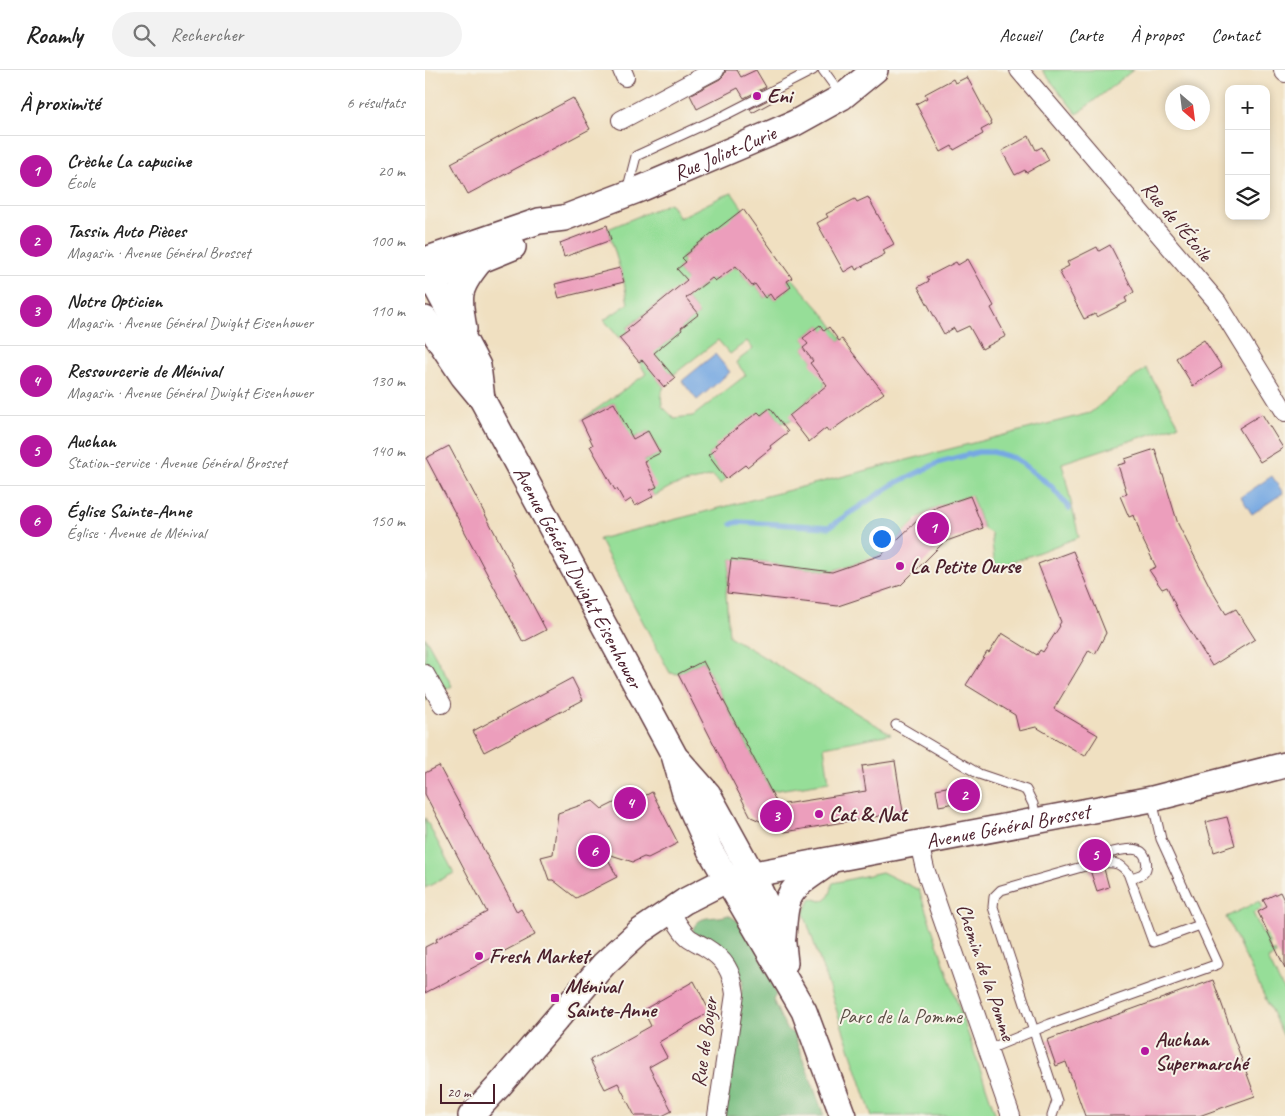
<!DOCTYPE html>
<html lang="fr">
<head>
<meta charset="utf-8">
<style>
  :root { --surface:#fff; --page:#f2f2f2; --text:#222; --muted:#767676; --line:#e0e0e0; --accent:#b5179e }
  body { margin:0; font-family:Caveat,sans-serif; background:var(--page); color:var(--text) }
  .controls { position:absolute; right:15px; top:15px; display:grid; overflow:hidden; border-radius:10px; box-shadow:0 2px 8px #0003 }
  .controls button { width:45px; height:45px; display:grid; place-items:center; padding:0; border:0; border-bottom:1px solid var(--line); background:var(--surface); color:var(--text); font:25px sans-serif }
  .compass { position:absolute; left:740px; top:15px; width:45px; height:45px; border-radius:50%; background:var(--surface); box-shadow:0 2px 8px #0003; rotate:152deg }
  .scale { position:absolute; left:15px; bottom:12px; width:55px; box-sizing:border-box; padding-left:5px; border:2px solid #4a1f2b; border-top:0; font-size:14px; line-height:18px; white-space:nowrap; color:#4a1f2b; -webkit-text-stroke:4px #f7f3e8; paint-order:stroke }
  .you { position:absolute; left:456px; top:468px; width:18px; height:18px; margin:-12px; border:4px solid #fff; border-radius:50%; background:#1a73e8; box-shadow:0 0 0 8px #1a73e833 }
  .badge { display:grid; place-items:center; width:32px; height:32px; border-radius:50%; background:var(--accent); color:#fff; font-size:16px; font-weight:700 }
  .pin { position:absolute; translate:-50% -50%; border:2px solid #fff; box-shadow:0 1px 5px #0006 }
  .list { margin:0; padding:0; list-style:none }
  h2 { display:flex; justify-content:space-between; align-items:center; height:65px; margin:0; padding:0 20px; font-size:21px }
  h2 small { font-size:16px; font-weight:400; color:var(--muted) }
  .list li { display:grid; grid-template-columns:32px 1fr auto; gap:15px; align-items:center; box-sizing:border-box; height:70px; padding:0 20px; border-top:1px solid var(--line) }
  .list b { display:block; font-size:19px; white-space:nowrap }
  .list p { margin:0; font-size:16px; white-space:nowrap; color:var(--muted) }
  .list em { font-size:16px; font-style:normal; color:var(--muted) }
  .icon { flex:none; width:28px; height:28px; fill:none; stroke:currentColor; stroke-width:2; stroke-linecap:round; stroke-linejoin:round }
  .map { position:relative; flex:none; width:860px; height:1046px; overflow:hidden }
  header { display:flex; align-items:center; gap:30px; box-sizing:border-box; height:70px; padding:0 25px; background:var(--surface); border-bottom:1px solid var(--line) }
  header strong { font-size:24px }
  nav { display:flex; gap:28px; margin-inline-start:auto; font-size:18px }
  .search { width:350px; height:45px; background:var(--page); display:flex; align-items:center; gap:12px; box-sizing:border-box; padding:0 18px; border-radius:28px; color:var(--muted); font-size:19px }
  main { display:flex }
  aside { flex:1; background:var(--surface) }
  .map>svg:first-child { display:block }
  .green { fill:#96de98; stroke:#707e62; fill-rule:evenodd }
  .forest { fill:#78bd80; stroke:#616e56 }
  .water { fill:#76a8e2; stroke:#606486 }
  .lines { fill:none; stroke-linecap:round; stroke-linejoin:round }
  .stream { stroke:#76a8e2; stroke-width:5.5 }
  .building { fill:#ec9ebc }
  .lane-casing { stroke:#633c42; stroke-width:11 }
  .street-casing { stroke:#633c42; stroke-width:20 }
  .secondary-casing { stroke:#633c42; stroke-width:28 }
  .lane { stroke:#fff; stroke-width:9 }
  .street { stroke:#fff; stroke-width:18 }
  .secondary { stroke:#fff; stroke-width:25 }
  .poi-dot { fill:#b5179e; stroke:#f7f3e8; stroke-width:2 }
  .labels { text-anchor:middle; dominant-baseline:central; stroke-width:4; stroke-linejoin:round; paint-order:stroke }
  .poi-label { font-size:21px; font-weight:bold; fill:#4a1f2b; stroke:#f7f3e8; text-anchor:start }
  .street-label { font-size:21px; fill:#4a1f2b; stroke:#f7f3e8 }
  .park-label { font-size:21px; fill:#5d4f46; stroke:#f7f3e8 }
</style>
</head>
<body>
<header>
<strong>Roamly</strong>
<div class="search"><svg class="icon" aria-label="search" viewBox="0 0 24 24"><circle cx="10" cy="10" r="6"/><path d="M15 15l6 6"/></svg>Rechercher</div>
<nav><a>Accueil</a><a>Carte</a><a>À propos</a><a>Contact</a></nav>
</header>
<main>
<aside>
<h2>À proximité<small>6 résultats</small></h2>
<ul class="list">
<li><span class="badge">1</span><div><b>Crèche La capucine</b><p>École</p></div><em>20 m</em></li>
<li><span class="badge">2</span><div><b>Tassin Auto Pièces</b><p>Magasin · Avenue Général Brosset</p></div><em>100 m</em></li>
<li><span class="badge">3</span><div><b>Notre Opticien</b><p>Magasin · Avenue Général Dwight Eisenhower</p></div><em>110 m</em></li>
<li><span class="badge">4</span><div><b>Ressourcerie de Ménival</b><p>Magasin · Avenue Général Dwight Eisenhower</p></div><em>130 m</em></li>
<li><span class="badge">5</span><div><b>Auchan</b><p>Station-service · Avenue Général Brosset</p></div><em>140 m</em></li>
<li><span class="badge">6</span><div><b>Église Sainte-Anne</b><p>Église · Avenue de Ménival</p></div><em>150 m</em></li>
</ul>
</aside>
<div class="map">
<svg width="860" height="1046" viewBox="0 0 860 1046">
  <rect width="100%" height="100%" fill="#f7f3e8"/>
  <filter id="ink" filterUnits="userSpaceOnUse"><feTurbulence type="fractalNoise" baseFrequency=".02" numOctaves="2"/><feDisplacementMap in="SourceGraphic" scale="10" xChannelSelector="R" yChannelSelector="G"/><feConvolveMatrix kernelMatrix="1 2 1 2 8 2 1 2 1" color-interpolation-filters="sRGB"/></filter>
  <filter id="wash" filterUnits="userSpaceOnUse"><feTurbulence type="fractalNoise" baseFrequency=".0096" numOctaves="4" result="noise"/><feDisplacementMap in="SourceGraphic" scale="20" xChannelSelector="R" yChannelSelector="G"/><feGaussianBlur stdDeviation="1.12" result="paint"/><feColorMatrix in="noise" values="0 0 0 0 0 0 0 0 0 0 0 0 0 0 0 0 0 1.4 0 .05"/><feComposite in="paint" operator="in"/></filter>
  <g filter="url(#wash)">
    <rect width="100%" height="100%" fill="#f0e0c1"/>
    <path class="green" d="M617,0H708L652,44Z
      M307,123L318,139L284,168L282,166L265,179L266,181L257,187L258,194L252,199L271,221L287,208L290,211L302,202L305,197L317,199V204L327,216L330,214L340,228L345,224L349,230L366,217L362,211L367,208L403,249L417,269L414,271L404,258L399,261L395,255L378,268L383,274L378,278L388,291L386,293L400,308L399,320L395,323L393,321L381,331L382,332L368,350L356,353L345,338L283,385L301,409L295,414L288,406L247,416L229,426L225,420L219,391L235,383L223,361L207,369L189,333L156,350L221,304L214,292L232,278L234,279L257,260L256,258L274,244L255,220L243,225L202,258L204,261L194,268L179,250L203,234L199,212L183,159L245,133L254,148L296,127ZM293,270L305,284L322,271L328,279L311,292L321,305L268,346L249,348L237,336L236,323L239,317L230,306L241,298L248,305Z
      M721,298L754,355L637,393L654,467L570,499L566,463L559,459L546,425L512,437L493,448L456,485L407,501L306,489L301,523L304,566L466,664L399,677L404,712L346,721L278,591L253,604L245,603L174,469L665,343Z
      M0,567L27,616L0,631Z
      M0,748L29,803L0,818Z
      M457,802L494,820L571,1046H447L379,843L386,828L396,831C404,829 407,822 407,814L408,813Z
      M834,831L837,838L828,843L838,864H840L845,874L843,875L847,883L850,881L851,885L843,889L860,923V969L801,847Z"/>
    <path class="forest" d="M303,845C329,857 341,899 351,924L348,930L361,959L369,964L399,1046H298L318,911L298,881L268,862V859C275,843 290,850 303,845Z"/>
    <path class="water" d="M290,284L305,302L272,330L257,311Z
      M847,406L858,423L827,444L816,427Z"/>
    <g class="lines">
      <path class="stream" d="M307,454L313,452L404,457L467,415L515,392L553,382H568L589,388L598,394L626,416L644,438"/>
    </g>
    <g id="blocks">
      <path class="building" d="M301,0H312L316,7L331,0L341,17L319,28L313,18L272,39L265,25L295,9L299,5Z
        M542,7L567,54L556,60L558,64L529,80L527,76L516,82L491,34L502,28L500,24L528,9L530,13Z
        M148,28L165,59L43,124L26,93Z
        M347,28L349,31L327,43L325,39Z
        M604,66L611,80L617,77L624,90L601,103L600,100L590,105L577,81Z
        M443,127L469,174L458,180L460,184L431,200L429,196L419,202L392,153L403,147L401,144L430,129L432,132Z
        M318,139L367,208L362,211L366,217L349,230L345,224L340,228L330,214L327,216L311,196L290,211L287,208L261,228L274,244L256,258L257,260L229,283L250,308L239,317L217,290L214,292L194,268L204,261L202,259L262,210L252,199L261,192L257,188L266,181L265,180Z
        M182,155L186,170L139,187L135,173Z
        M685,175L709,222L700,228L702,232L672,247L670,244L659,249L634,201L644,196L642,192L672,177L674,181Z
        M543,189L569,236L566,238L581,266L557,279L544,256L531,262L529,258L519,264L493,217L504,211L502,207L531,192L533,195Z
        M195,198L199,212L134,228L130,214Z
        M395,255L399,261L404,257L414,271L417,269L459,323L404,362L401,358L384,372L364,346L402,315L385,293L388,291L378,278L383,274L378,268Z
        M779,270L797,297L768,316L751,288Z
        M189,333L208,369L223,361L235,383L219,391L232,417L225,420L229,426L210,436L206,429L200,433L192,419L190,420L165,376L168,375L156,350Z
        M345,338L363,362L345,376L346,378L322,397L320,395L301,409L283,385L292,378L290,375L333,342L336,345Z
        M837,344L858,378L835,392L814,358Z
        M24,376L121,560L98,572L1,388Z
        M730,379L753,454L787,521L801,544L811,539L830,569L787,596L753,541L742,517L737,519L724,500L731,497L716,466L709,445L704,447L695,426L702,424L693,395L701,393L700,389Z
        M545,426L558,458L519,472L476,515L413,536L302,523L306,489L407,502L456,485L494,449L512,437Z
        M648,481L681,563L670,584L664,580L629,639L673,665L660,686L611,657L594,661L590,645L541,615L562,582L564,583L577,563L612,585L615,580L618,582L635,556L634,555L636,552L613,494Z
        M278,591L353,735L441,721L437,696L470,691L478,742L360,762L326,747L253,604Z
        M147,608L158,630L59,682L48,661Z
        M14,696L92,842L96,839L110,865L0,923V877L12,871L11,869L62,842L0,724V703Z
        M542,713L546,730L514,736L511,719Z
        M211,722L214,729L227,722L253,773L223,788L219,787L208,792L180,783L192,807L151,828L128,810H124L116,787L128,784L133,743L168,731L177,739Z
        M802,747L810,775L789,782L781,752Z
        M671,773L673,779L670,785L674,790V796L679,799L684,817L672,821L665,800L666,794L662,790L657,777Z
        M855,822L860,832V898L833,842L842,837L838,830Z
        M788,910L830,1026L774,1046H660L641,992L631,996L622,970Z
        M269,911L285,942L234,972L242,987L224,997L247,1041L237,1046H210L193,1013L180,1019L165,990L226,956L218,940Z"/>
    </g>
  </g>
  <g filter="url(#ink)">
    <use href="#blocks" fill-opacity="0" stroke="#633c42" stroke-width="1"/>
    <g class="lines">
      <g class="lane-casing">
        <path id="lane" d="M398,0L417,26
          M202,121L211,86L302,44L388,0
          M471,655L554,704L601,720L608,734L611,749
          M676,784C687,783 703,777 713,780C722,783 725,799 717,804C714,806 708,807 705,808
          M679,793C691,792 696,794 703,803L728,872L775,855
          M564,979L625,954L793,894L736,769L727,730
          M627,1046L632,1031L568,837L569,827L576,820L660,796"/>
      </g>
      <g class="street-casing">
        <path id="street" d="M197,0L200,7
          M594,0L792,232L860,342
          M858,0L860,3
          M196,50L290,0
          M0,604L17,634
          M494,773L500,799L586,1046
          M245,841C250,849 255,860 263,867C268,871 275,874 280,877C300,889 307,901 310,924L292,1046"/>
      </g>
      <g class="secondary-casing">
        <g id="secondary">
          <path id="s1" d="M0,190L114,151L139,148L215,119L370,53L417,27L450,0"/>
          <path d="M0,196L53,296L57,329"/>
          <path d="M0,213L88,177"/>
          <path id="s2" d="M0,249L38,306L57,329L249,685L261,727L285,780L379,941L418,1046"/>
          <path d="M39,259C33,225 32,219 55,191"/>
          <path d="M253,690L283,724L327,804L343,838L358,874L360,893"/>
          <path d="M358,867C361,820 363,821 401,795"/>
          <path id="s3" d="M46,1046L73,1017L179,894L214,862L260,831L303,809L727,729L860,695"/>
        </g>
      </g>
      <use href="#lane" class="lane"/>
      <use href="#street" class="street"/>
      <use href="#secondary" class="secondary"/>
    </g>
  </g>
  <g class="poi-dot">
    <circle cx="332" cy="26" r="5"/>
    <circle cx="475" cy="496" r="5"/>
    <circle cx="394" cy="744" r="5"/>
    <circle cx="54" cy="886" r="5"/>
    <rect x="125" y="923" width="10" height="10" rx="2.5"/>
    <circle cx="720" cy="981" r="5"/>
  </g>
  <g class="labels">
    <g class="poi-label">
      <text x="342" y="26">Eni</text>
      <text x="485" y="496">La Petite Ourse</text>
      <text x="404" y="744">Cat &amp; Nat</text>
      <text x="64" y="886">Fresh Market</text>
      <text x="140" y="916">Ménival<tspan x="140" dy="24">Sainte-Anne</tspan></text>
      <text x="730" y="969">Auchan<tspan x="730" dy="24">Supermarché</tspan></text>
    </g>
    <g class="street-label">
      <text stroke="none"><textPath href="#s1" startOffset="319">Rue Joliot-Curie</textPath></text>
      <text transform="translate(752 151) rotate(50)">Rue de l'Étoile</text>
      <text stroke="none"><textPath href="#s2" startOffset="301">Avenue Général Dwight Eisenhower</textPath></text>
      <text stroke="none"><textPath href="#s3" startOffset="638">Avenue Général Brosset</textPath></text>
      <text transform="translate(561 902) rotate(71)">Chemin de la Pomme</text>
      <text transform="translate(279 972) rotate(-82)">Rue de Boyer</text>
    </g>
    <g class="park-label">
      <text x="475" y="946">Parc de la Pomme</text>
    </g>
  </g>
</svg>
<div class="controls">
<button>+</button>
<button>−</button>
<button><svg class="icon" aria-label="layers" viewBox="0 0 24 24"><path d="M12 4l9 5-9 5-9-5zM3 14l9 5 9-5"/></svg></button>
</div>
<svg class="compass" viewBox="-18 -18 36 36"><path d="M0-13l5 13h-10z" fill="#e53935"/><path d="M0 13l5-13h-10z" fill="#767676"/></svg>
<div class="scale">20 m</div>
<div class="you"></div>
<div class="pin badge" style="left:508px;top:458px">1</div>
<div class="pin badge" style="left:539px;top:725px">2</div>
<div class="pin badge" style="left:351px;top:746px">3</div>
<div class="pin badge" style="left:205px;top:733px">4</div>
<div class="pin badge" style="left:670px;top:785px">5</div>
<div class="pin badge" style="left:169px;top:781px">6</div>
</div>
</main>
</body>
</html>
